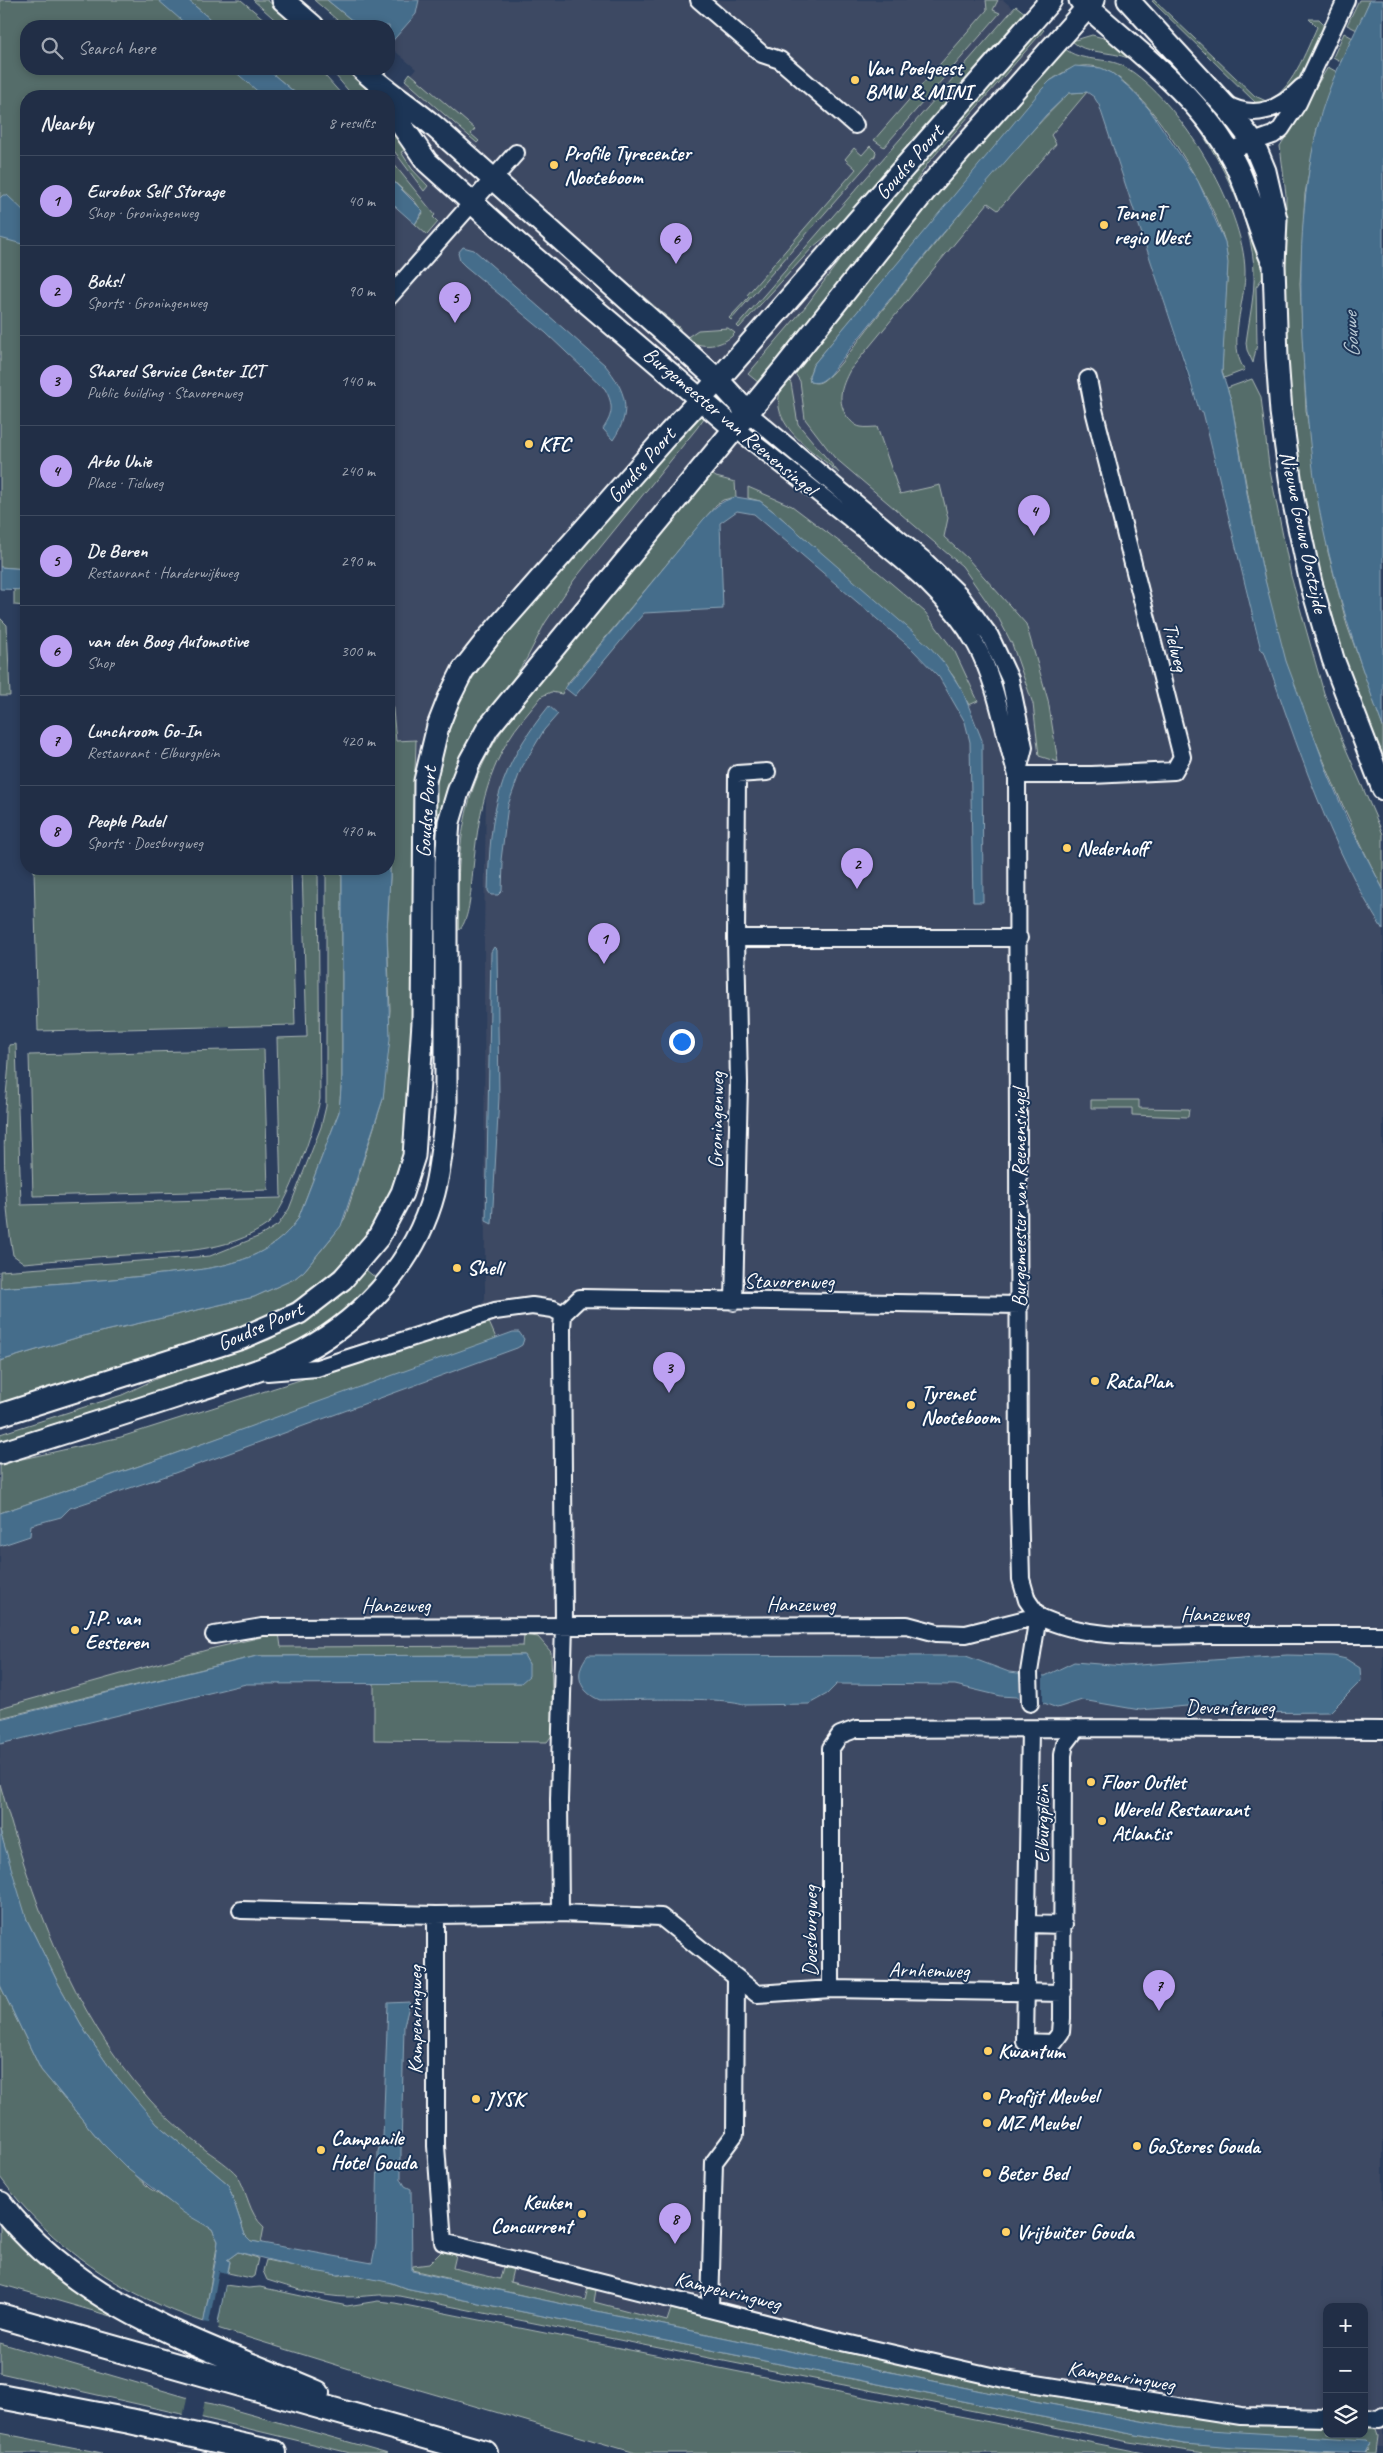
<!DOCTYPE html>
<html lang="en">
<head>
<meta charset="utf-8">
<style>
  :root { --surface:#212e46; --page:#29364d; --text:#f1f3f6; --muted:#a2a8b3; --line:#3e4a5f; --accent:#bca0f2 }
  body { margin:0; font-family:Caveat,sans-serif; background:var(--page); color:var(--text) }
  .controls { position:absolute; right:15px; bottom:15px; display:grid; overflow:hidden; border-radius:10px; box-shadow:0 2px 8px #0003 }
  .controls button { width:45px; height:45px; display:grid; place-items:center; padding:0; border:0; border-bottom:1px solid var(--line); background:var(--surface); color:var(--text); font:25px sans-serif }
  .you { position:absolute; left:681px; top:1041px; width:18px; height:18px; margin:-12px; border:4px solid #fff; border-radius:50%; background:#1a73e8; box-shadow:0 0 0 8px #1a73e833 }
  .badge { display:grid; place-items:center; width:32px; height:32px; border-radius:50%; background:var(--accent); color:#111; font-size:16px; font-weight:700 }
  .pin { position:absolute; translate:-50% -41px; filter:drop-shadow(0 1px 2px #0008) }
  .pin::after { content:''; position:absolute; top:26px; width:18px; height:15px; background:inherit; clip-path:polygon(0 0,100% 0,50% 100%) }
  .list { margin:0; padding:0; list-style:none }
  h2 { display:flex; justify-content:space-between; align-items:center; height:65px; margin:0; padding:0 20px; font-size:21px }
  h2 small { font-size:16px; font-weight:400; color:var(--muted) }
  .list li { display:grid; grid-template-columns:32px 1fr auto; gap:15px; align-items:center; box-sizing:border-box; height:90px; padding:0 20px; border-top:1px solid var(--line) }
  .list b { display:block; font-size:19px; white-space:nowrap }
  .list p { margin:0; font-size:16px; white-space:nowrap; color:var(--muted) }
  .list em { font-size:16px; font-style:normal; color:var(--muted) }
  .icon { flex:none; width:28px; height:28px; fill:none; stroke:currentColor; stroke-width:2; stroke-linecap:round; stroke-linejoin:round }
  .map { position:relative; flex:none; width:1383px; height:2453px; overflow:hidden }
  .search { position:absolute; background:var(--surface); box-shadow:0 2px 8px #0003; left:20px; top:20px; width:375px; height:55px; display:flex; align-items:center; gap:12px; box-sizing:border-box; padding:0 18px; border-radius:20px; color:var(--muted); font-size:19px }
  .panel { position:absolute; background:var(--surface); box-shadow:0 2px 8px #0003; left:20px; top:90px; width:375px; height:785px; border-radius:20px }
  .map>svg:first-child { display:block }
  .built { fill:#3d4964; fill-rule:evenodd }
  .green { fill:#556d6a; stroke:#aab6b4 }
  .water { fill:#446d8b; stroke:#8fa7b9 }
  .pier { fill:#2c3e5d }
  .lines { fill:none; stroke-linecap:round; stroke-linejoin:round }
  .minor-casing { stroke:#fff; stroke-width:20 }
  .major-casing { stroke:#fff; stroke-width:25 }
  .highway-casing { stroke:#fff; stroke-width:28 }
  .minor { stroke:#1d3557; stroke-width:16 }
  .major { stroke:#1d3557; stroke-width:21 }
  .highway { stroke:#1d3557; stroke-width:24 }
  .poi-dot { fill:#ffd166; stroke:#1d3557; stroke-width:2 }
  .labels { text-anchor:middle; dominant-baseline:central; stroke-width:4; stroke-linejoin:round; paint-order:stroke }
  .poi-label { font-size:21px; font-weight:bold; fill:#fff; stroke:#1d3557; text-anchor:start }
  .street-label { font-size:21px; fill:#fff; stroke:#1d3557 }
  .water-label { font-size:22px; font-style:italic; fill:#b4c5d1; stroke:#1d3557 }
</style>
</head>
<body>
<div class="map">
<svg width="1383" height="2453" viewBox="0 0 1383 2453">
  <rect width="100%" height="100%" fill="#2c3e5d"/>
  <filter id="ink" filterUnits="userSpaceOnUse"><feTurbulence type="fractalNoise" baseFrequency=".02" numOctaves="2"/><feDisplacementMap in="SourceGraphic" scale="10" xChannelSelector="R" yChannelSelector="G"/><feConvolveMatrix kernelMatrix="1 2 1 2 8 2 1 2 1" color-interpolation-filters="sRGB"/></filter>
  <g filter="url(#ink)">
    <path class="built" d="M333,0H1003L1083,66L1099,105L1138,220L1198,410L1203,412L1260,650H1264L1322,811L1353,875L1383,930V2447L1248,2440L251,2241L209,2170L157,2124L86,2033L0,1831V1474L262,1396L460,1330L485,1300L484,937L486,794L458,792L416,773V740L396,742L389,669V101L416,69L389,46V26ZM1327,2307H1364V2434H1327Z"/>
    <path class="green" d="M0,0H159L190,26H26V69H241L273,96H26V569L0,567Z
      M188,0H241L272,26H218Z
      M253,0H267L297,26H282Z
      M314,0H327L359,26H344Z
      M986,0H998L993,10L1000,13L884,147L874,140L987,10Z
      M1154,0L1255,96L1266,101C1290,95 1307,49 1317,27L1309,19H1319L1323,23V30L1302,77L1289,94L1261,108L1152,1Z
      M1359,0H1370L1357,30L1347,25Z
      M1016,6L1025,13V15L846,220L813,247L739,328L737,326Z
      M1040,26L1044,30L928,163L879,239L759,383L748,374L806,306L863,228Z
      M1344,33L1353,38L1342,62L1333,57Z
      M1092,35L1111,40L1130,56L1128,58C1111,51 1084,54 1072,41Z
      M1064,48C1081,63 1106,56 1125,67C1179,99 1244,208 1245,271C1246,300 1226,346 1245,370L1224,378L1222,372C1223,350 1223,329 1225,307C1226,286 1230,264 1225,243C1214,199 1146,84 1103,69C1082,61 1067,69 1050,81L813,365L809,376L810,382C815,383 819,384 824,380C840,368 860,338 873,322C935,243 998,163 1069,93L1087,92L1051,135L1056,144L998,210L988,203L850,370C841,387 836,401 848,418C852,422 855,426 861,427C866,428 872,427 877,427L900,494L940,485L948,518L944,537L968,559L1026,624L1048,700L1058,762L1039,756L1033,704L1012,644L999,619L962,566L834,457L805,419L800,381L794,372L941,190Z
      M1328,67L1337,72L1317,128L1305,194L1300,284L1306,410L1328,552L1347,625L1383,727V767L1353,693L1318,572L1295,454L1288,378L1285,296L1286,195L1280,146Z
      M267,69H319L343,96H299Z
      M330,69H346L373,96H353Z
      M410,73L475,129L471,134L479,141L477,143L405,80Z
      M389,118L405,150L401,152L412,169L428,186L424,191L389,144Z
      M1198,122L1226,163L1257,239L1264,276L1256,287L1257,344L1253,363L1247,350L1246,343C1249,319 1255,295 1254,271C1253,223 1222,162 1195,123Z
      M870,146L876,152L875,156L731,320L729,318L749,297L747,295L856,169L845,159L854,148L862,155Z
      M389,158L435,215L433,217L438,222L427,235L415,224L423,213L414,200L389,177Z
      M560,225L680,328V332Z
      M728,328L735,333C723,347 700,350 686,338L698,330Z
      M787,378L791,383L798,424L839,473C811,449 758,419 787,378Z
      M1252,379L1261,397L1269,466L1291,576L1324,693L1342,740L1383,834V889C1354,833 1329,776 1306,716C1299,697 1291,679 1285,659C1260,574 1247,487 1231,400L1227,388Z
      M704,412V418L697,428L574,580L545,623L527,658L455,766L439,825L432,824C433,788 438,751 451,718C461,691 480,668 497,646L690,420Z
      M709,472L716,477L735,482L736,497L723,500L716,505L566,685L562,694L551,692L542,696C531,710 517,725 507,742C480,790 476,836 471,890C470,900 467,927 457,931C458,848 459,788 511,718Z
      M748,487L792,506L865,561L925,612L955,652L978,701L969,705L954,677L937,655L778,515L760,501L748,498Z
      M14,589L26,590V606L14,605Z
      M0,618L7,625L10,696H0Z
      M389,669L396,741L416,740C416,765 413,790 413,816C412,858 413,901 413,944C414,1005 418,1069 408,1129C390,1230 329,1292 238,1331L0,1405V1361L79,1337L254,1297L294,1279L304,1271L333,1236L345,1218L383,1099L390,1010L387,931L390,877Z
      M34,869H291L295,1025L38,1031Z
      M302,869H318L320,1099C316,1124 287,1210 268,1224C229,1253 172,1252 126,1255C92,1257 58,1260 24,1263L13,1255C5,1210 3,1155 5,1110C6,1087 10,1067 9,1045L16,1044L21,1205L281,1198L277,1038L307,1037Z
      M326,869H342V1077L339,1112L298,1219C262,1270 200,1269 144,1276C96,1281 48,1284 0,1288V1271L210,1256L260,1236L278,1225L289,1209L321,1127L326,1106Z
      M264,1049L268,1190L33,1196L29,1055Z
      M1091,1100H1139V1108L1189,1109L1188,1117L1132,1115V1108H1091Z
      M366,1270L377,1279C338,1320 310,1340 257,1360L0,1441V1434L122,1395L175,1370L269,1340L325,1307Z
      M488,1320L496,1338L475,1347L157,1460L0,1513V1464L121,1437Z
      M279,1633L281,1647L523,1646L524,1635L538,1637L551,1652L553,1734L547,1742L374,1740V1682L521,1683L529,1664L523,1655L257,1656L0,1718V1708L210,1649Z
      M0,1784C32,1899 70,2010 150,2100C167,2119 187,2135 207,2151C217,2158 229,2166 237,2175C248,2192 248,2213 264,2227L261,2243L251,2241L245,2235L228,2184L157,2124L135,2100L112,2071L86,2033L59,1985L27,1920L16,1888L0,1831Z
      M0,1985L41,2070L102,2143L149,2188L212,2229L218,2241L204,2322C122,2295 51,2247 0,2177Z
      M0,2213L138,2324L0,2284Z
      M442,2251L456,2255L453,2268L500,2279L503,2267L513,2269L510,2282L585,2300L588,2288L596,2290L594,2302L667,2321L671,2309L987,2384L1222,2421L1327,2425V2434H1364V2426H1375L1378,2435L1376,2453H1365L1369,2449L1178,2428L986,2392L534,2298L412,2270L413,2266L429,2264Z
      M238,2252L258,2258L254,2276L251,2278L228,2273L230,2262L227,2260Z
      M266,2260L338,2275C359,2272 385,2280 405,2288L1026,2414L1184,2444L1335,2453H1203L1129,2442L399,2296C381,2293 365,2297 348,2297C322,2297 292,2288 267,2280L263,2271Z
      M225,2285L248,2288L260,2287L347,2306L378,2301L395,2303L1144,2453H636L382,2379L217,2328Z
      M0,2343L189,2398L186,2415L0,2373Z
      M202,2402L213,2404L388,2453H350L199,2417Z
      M0,2433L102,2453H0Z"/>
    <path class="water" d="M158,0H188L218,26H188Z
      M327,0H419L416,14L389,45V26H359Z
      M1370,0H1383V727C1362,671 1343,613 1329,554C1311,483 1306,409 1302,336C1299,267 1301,198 1317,129C1327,84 1351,42 1370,0Z
      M1075,66L1101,68L1112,73L1131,89L1149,109L1198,181L1225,242L1228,263L1222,372L1231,400L1248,499L1263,572L1286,661L1328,774L1347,819L1383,889V930C1329,844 1297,746 1264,651L1261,650L1203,412L1199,410L1188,373L1099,105L1094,97L1087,92L1069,93L1046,115L938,239L830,374C823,381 819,384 810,382L809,376L813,365L1042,89L1050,81Z
      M232,69H267L299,96H263Z
      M389,177L423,211L415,224L389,201Z
      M3,195H7L26,213V245L0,238V198Z
      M463,247L474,250L605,365C626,391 633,411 613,440L603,429C613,414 614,405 605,389L546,333L465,266L460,261L458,253Z
      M736,497L760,501L778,515L929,646L945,664L963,692L982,740L983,902H973L970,742L965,722L939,677L911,648L754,514L737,511L720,523L723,609L644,613L575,696L565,688L703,520C714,508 720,501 736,497Z
      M0,567L26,569V590L0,589Z
      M549,706L558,714L544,730L521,769L508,805L501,860L503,863L502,891L498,895H491L488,891C490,810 497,770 549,706Z
      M389,733L390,877L387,931L390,1039L383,1099L341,1226L304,1271L294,1279L254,1297L79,1337L0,1361V1288C48,1284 96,1281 144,1276C200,1269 262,1270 298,1219L339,1112L342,1077V869H389Z
      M494,947L497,950L499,1097L492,1224L486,1221L491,952Z
      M513,1332H519L524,1339L522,1345L517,1348L172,1474L70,1508L61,1517L31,1525L30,1536L0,1546V1513L157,1460Z
      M524,1655L529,1664V1676L521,1683L246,1684L0,1744V1719L257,1656Z
      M588,1655L966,1656L1009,1672L1045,1676L1074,1662L1124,1666L1287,1655L1333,1656L1346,1659L1360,1668L1361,1681L1330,1712L1235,1713L1199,1705L1140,1710L1082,1700L1057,1708L1031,1698L1001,1696L955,1685L837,1684L827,1694L809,1704L745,1705C730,1696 625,1700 600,1700C579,1692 573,1673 588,1655Z
      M0,1831L27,1920L59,1985L86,2033L112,2071L157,2124L228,2184L245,2235L251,2241L372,2263L376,2243L378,2151L383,2137L388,2003L410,2002L404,2026L401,2151V2179L405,2186L411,2189L412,2271L534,2298L986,2392L1178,2428L1367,2440L1370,2443L1365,2453L1235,2448L1184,2444L1026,2414L405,2288L392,2283L349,2274L338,2275L314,2271L238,2252L227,2260L230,2261L192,2453H178L216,2258L218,2241L212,2229L184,2213L129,2170L102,2143L41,2070L0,1985Z"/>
    <path class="pier" d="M1019,1672L1043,1674V1704L1019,1701Z
      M219,2271L230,2274L228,2285H225L217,2324L219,2325L195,2453H176L202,2322L209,2323Z"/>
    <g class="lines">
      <g class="minor-casing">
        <path id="minor" d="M699,0L762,54L780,60L855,125
          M1224,103C1253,121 1280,110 1302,87
          M1228,151L1273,135L1281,129L1298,103L1346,0
          M389,297L516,153
          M747,412L924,560L959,594L990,636L1010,679L1024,747L1017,775L1019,1501L1021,1579L1027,1600L1038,1616
          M734,428C773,457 810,487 848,517C895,555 946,591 976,645C998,686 1003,731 1017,775
          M1017,775H1092L1174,771L1182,757L1094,410L1088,379
          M736,938L737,774L767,772
          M734,1302L739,1083L736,938H1019
          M267,1372L317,1368L495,1311L532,1306L553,1309L563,1314
          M214,1635L262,1627L907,1625L937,1633L966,1634L1038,1616C1091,1642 1154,1635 1211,1635C1268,1635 1326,1635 1383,1635
          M1030,1703L1029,1672L1038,1616
          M1030,1729L1025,2042L1053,2043L1061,2032L1062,2019L1063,1755L1065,1744L1077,1728
          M241,1910L436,1915
          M560,1913L559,1800L564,1625L562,1328L563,1314L580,1298L1020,1305
          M1027,1924L1064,1925
          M831,1989L1063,1993
          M710,2308L714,2162L735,2134L736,1977
          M1327,2418L1241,2416L1004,2379L833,2340L443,2242L436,2146V1915L560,1913L661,1917L757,1994L831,1989V1748L840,1735L856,1729L1077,1728L1383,1730
          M1364,2418L1380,2419L1383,2416"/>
      </g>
      <g class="major-casing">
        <path id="major" d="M283,0L313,26
          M1080,0C1130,46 1195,92 1229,152C1248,185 1256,223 1271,258
          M1128,0L1228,109L1253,142L1265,171L1276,219L1274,265L1277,358L1281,412L1293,499L1311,583L1333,659L1383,789
          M362,69C385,91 412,107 436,128L718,380L747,412
          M389,100L400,123L427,162L518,244L734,428
          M0,1415L242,1338L299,1313L343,1279L378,1238L402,1193L414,1156L423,1022L425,781L438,726L449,698L463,670L489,637L670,432L718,380L1051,0
          M0,1453C64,1433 128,1413 191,1392C225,1381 260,1372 291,1357C357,1326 415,1265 434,1193C441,1166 443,1139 446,1111V862L449,822L458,792L470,761L488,728L783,370L925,191L1094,0"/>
      </g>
      <g class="highway-casing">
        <path id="highway" d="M0,2204C78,2307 203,2344 317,2393
          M0,2316L485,2453
          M0,2396L130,2421L274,2453"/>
      </g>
      <use href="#minor" class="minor"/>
      <use href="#major" class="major"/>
      <use href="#highway" class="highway"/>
    </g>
  </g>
  <g class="poi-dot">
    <circle cx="855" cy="80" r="5"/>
    <circle cx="554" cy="165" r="5"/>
    <circle cx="1104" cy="225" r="5"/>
    <circle cx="529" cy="444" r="5"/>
    <circle cx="1067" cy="848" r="5"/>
    <circle cx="457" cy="1268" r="5"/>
    <circle cx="1095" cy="1381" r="5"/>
    <circle cx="911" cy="1405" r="5"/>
    <circle cx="75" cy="1630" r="5"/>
    <circle cx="1091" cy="1782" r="5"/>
    <circle cx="1102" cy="1821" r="5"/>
    <circle cx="988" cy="2051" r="5"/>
    <circle cx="987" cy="2096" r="5"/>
    <circle cx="476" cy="2099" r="5"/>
    <circle cx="987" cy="2123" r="5"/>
    <circle cx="1137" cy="2146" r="5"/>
    <circle cx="321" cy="2150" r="5"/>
    <circle cx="987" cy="2173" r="5"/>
    <circle cx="582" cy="2214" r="5"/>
    <circle cx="1006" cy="2232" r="5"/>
  </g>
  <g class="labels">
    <g class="poi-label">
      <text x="865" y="68">Van Poelgeest<tspan x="865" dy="24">BMW &amp; MINI</tspan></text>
      <text x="564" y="153">Profile Tyrecenter<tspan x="564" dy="24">Nooteboom</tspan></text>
      <text x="1114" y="213">TenneT<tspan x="1114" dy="24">regio West</tspan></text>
      <text x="539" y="444">KFC</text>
      <text x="1077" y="848">Nederhoff</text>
      <text x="467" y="1268">Shell</text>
      <text x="1105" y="1381">RataPlan</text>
      <text x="921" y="1393">Tyrenet<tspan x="921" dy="24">Nooteboom</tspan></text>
      <text x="85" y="1618">J.P. van<tspan x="85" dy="24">Eesteren</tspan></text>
      <text x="1101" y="1782">Floor Outlet</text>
      <text x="1112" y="1809">Wereld Restaurant<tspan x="1112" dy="24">Atlantis</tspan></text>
      <text x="998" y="2051">Kwantum</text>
      <text x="997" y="2096">Profijt Meubel</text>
      <text x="486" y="2099">JYSK</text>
      <text x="997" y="2123">MZ Meubel</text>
      <text x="331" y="2138">Campanile<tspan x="331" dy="24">Hotel Gouda</tspan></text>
      <text x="1147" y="2146">GoStores Gouda</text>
      <text x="997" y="2173">Beter Bed</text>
      <text x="572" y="2202" text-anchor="end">Keuken<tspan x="572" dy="24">Concurrent</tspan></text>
      <text x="1016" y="2232">Vrijbuiter Gouda</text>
    </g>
    <g class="street-label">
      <text transform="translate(909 162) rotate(-49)">Goudse Poort</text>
      <text transform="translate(730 421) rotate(40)">Burgemeester van Reenensingel</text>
      <text transform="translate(641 465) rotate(-49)">Goudse Poort</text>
      <text transform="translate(1304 532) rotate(78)">Nieuwe Gouwe Oostzijde</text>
      <text transform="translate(1176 647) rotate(76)">Tielweg</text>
      <text transform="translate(426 812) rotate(-86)">Goudse Poort</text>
      <text transform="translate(716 1120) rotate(-89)">Groningenweg</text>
      <text transform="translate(1019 1198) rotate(-90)">Burgemeester van Reenensingel</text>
      <text x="789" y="1281">Stavorenweg</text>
      <text transform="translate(260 1326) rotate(-24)">Goudse Poort</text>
      <text x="801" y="1604">Hanzeweg</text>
      <text x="396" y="1605">Hanzeweg</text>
      <text x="1215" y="1614">Hanzeweg</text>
      <text x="1230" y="1707">Deventerweg</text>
      <text transform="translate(1042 1824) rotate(-90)">Elburgplein</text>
      <text transform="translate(810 1931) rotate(-90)">Doesburgweg</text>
      <text transform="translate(929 1970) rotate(1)">Arnhemweg</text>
      <text transform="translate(415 2020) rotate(-90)">Kampenringweg</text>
      <text transform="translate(728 2291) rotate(14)">Kampenringweg</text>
      <text transform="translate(1121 2376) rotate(9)">Kampenringweg</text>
    </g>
    <g class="water-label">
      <text transform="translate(1351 335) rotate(-93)">Gouwe</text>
    </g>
  </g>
</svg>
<div class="controls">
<button>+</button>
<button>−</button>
<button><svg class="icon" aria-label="layers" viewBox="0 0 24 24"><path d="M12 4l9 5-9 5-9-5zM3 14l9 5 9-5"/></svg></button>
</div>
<div class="you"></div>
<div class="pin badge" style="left:604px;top:964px">1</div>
<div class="pin badge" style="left:857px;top:889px">2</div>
<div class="pin badge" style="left:669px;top:1393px">3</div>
<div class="pin badge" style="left:1034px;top:536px">4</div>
<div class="pin badge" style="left:455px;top:323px">5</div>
<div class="pin badge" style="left:676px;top:264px">6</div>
<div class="pin badge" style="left:1159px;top:2011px">7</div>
<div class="pin badge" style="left:675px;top:2244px">8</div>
<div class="search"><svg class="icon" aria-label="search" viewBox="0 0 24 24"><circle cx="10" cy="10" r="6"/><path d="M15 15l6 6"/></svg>Search here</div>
<section class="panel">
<h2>Nearby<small>8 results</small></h2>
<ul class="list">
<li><span class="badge">1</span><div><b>Eurobox Self Storage</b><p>Shop · Groningenweg</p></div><em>40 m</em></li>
<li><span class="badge">2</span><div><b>Boks!</b><p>Sports · Groningenweg</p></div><em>90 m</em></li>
<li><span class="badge">3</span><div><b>Shared Service Center ICT</b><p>Public building · Stavorenweg</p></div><em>140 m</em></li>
<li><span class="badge">4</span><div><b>Arbo Unie</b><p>Place · Tielweg</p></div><em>240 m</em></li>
<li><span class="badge">5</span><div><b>De Beren</b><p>Restaurant · Harderwijkweg</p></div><em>290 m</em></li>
<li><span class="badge">6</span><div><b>van den Boog Automotive</b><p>Shop</p></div><em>300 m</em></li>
<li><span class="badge">7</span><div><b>Lunchroom Go-In</b><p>Restaurant · Elburgplein</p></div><em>420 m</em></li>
<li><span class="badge">8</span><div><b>People Padel</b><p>Sports · Doesburgweg</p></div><em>470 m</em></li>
</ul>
</section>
</div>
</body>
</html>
